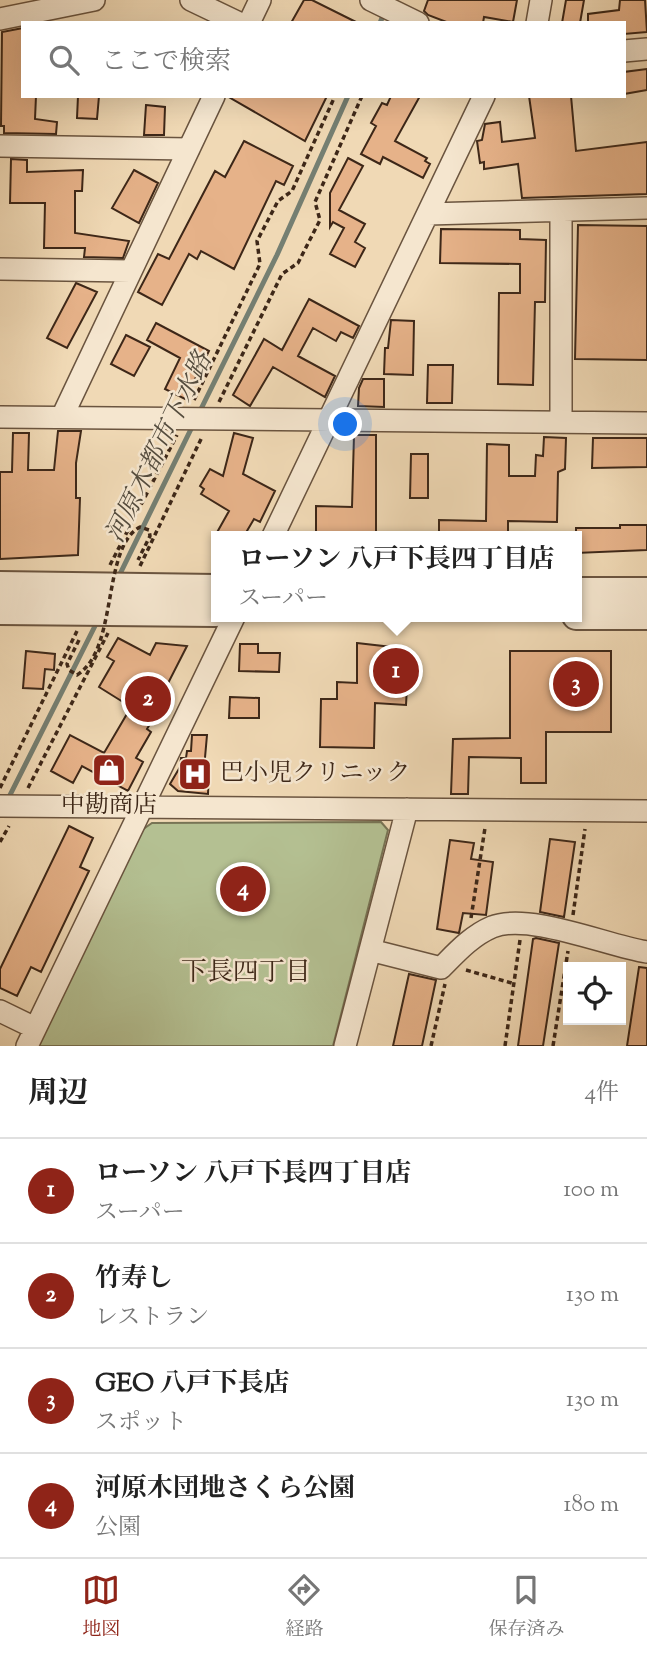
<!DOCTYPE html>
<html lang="ja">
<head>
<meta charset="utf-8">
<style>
  :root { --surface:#fff; --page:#f2f2f2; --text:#222; --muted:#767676; --line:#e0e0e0; --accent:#8f2418 }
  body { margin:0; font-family:"Sorts Mill Goudy","Noto Serif JP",serif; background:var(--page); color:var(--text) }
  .controls { position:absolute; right:21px; bottom:21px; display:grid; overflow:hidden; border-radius:0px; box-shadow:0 7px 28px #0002 }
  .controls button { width:63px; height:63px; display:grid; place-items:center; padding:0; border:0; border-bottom:2px solid var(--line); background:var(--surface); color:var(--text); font:35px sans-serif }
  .you { position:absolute; left:346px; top:425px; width:24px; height:24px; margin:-18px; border:5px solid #fff; border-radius:50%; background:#1a73e8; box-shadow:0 0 0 10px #1a73e833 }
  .badge { display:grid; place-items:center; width:46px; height:46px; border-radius:50%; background:var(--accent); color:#fff; font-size:23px; font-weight:700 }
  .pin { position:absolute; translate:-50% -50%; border:4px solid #fff; box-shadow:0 2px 7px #0006 }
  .popup { position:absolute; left:211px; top:531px; width:371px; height:91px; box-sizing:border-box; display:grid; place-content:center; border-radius:0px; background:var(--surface); filter:drop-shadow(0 2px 5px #0005); font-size:23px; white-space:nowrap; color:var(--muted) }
  .popup b { font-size:26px; color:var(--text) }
  .popup::after { content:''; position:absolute; left:50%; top:100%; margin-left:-14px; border:14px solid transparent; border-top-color:var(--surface) }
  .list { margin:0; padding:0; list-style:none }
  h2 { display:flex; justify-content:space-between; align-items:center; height:91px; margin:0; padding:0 28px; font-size:30px }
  h2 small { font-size:23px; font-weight:400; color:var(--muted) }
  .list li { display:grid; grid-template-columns:46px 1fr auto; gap:21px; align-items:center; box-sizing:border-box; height:105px; padding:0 28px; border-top:2px solid var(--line) }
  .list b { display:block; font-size:26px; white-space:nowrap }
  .list p { margin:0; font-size:23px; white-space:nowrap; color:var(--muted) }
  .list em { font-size:23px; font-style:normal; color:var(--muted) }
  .icon { flex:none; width:38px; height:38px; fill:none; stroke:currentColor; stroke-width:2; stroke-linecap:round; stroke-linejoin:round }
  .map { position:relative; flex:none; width:647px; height:1046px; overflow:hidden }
  .search { position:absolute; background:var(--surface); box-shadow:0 7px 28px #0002; left:21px; right:21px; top:21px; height:77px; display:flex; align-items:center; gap:18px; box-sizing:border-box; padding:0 24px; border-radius:0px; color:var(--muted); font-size:26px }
  .sheet { height:511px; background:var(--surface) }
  nav { display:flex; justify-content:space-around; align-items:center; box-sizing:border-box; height:98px; border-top:2px solid var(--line); background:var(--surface); font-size:19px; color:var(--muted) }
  nav a { display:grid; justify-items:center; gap:4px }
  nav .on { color:var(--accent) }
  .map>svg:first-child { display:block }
  .green { fill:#b4c092; stroke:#787455; stroke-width:2 }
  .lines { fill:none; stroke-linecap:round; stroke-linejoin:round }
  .stream { stroke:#757f72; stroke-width:5 }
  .building { fill:#e6b289; stroke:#3d2718; stroke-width:2 }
  .minor-casing { stroke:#6a543f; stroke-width:24 }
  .tertiary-casing { stroke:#6a543f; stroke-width:30 }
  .path { stroke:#3d2718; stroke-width:3.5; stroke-dasharray:5 3.5; stroke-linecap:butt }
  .minor { stroke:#f5e6cf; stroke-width:21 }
  .tertiary { stroke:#f5e6cf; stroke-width:26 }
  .path-bridge { stroke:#3d2718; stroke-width:3.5; stroke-dasharray:5 3.5; stroke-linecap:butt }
  .labels { text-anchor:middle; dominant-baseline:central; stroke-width:5; stroke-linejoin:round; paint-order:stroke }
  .poi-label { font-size:24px; fill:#3d2718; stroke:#f5e6cf; text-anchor:start }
  .water-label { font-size:26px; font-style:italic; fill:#544c3e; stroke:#f5e6cf }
  .neighbourhood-label { font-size:26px; fill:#3d2718; stroke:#f5e6cf }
</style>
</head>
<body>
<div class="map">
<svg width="647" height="1046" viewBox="0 0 647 1046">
  <rect width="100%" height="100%" fill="#f0d9b5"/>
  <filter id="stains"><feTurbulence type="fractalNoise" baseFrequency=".00286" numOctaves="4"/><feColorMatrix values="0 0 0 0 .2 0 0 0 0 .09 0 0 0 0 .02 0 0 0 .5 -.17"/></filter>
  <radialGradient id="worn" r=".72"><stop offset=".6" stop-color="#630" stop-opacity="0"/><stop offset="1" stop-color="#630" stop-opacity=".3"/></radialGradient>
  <path class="green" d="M381,822L388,830L333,1046H35L142,830L152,823Z"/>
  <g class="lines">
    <path class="stream" d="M380,23L384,13
      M199,413L277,255L348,96
      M117,580L193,425
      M8,799L98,620"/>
  </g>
  <path class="building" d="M304,0H312L358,23H291Z
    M428,0H517L513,22L484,17L483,23H449L428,15L424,11Z
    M566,0H584L580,23H562Z
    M620,0H645L647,32L624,34V23H588V14L619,10Z
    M23,28V96H36L35,119L57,122L56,134L4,133V126H1L2,32Z
    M647,69V90L624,94V72Z
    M78,96H99L97,119L77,118Z
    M227,96H327L305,141Z
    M391,96H420L395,141L427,158L425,161L430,164L423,178L383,157L380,164L361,154L376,126L371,123L382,103L387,105Z
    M529,96H571L576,151L647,142V194L522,198L518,164L484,169V162L480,163L477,141L482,140L485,124L500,122L502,142L535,138Z
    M146,105L165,107L164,135H144Z
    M244,141L293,166L284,185L276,181L234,269L201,251L197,259L189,254L162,305L138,292L158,254L169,259L215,171L225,177Z
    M348,158L363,166L339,210L365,224L355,242L365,248L355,267L330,254L344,228L333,222L330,227V193Z
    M11,159L27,160V172L83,170L82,191H75V233L129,241L123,258L84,257L85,248H44L45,203H10Z
    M134,170L158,183L139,223L112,208Z
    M578,225L647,226V360L575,359Z
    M441,229L520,230V239L546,240L545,302H535L533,385L498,384L499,293H520V264L440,263Z
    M76,283L97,292L67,348L47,338Z
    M309,299L359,326L353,338L341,332L336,341L313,328L298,356L335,376L325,397L273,367L250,406L233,395L264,339L282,350Z
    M391,320L414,321L413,375L384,374L385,348H388Z
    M156,323L209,351L185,399L165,389L180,358L147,340Z
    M126,335L150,347L134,376L111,364Z
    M428,365H453L452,403H427Z
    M363,379H384V407L358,406L359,388Z
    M58,431H81L76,463V498H80L78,555L0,559V472H12L13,433H29L28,470H54Z
    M234,433L253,438L243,474L275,491L260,522L254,519L244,536H215L229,511L201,494L204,489L200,486L210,469L223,476Z
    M354,435H376V536L316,534V506L352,507Z
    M544,437L566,438L565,469L558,472L557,522L508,521V536H439V520L486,521L487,444L509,445V476H535L536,455L543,456Z
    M593,438H647V467L592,468Z
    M411,454H428V498H410Z
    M620,525H647V550L576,553V528H620Z
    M118,638L150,655L156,643L187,646L162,695L166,697L147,729L151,732L136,758L143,762L128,791L82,766L73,783L51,771L70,735L104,753L131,707L99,687L114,661L107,657Z
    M357,643L409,649L406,705L375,703L374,748L320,747L321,699H337V682L357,683Z
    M240,644H258V653H280L279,672L239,671Z
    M26,651L55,654L54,670L45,669L43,689L23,688Z
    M510,651H611V732H546V783H521V758L469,757L468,794H451L453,739L510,738Z
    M230,697L259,698V718H229Z
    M192,735H207L204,769L209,770L208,794L178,791L170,784L180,767L181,758H186L187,751H191Z
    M69,826L93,838L80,867L89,871L41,972L31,967L17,996L0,988V969Z
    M550,839L575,842L564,917L540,912Z
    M450,840L474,843L471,859L493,862L486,915L463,913L459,933L437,929Z
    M536,938L559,943L543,1046H518L533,939Z
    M639,967L647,968V1046H627Z
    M409,974L436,980L422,1046H393Z"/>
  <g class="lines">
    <g class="minor-casing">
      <path id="minor" d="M191,0L239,23
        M371,0L418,23
        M0,19L94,0
        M249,23L260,0
        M537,23L541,0
        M624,51L647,49
        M0,146L189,149
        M428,214L647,208
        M0,269L130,271
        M0,417L647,423
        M62,417L214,96
        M561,422V211
        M273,536L484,96
        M0,806L647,811
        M370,950L441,968C456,953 471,936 492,927C529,912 608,946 647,952
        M0,1011L35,1028
        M27,1046L234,617
        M345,1046L407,809"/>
    </g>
    <g class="tertiary-casing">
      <path id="tertiary" d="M0,585L216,588
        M576,591H647
        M0,611L216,613
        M576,616H647"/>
    </g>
    <path class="path" d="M194,400L260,264L257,241L278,201L292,191L335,96
      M219,402L282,274L298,263L320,220L315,202L362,96
      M110,565L177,435
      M140,566L202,437
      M0,788L77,631
      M28,788L108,633
      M0,842L9,826
      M573,915L585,829
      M471,918L485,828
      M466,970L515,984
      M431,1046L445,984
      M505,1046L520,940
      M553,1046L568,951"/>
    <use href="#minor" class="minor"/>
    <use href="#tertiary" class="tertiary"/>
    <path class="path-bridge" d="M79,640L67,664L69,670L77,675C119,649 101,548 140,527L149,530L150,536L138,560"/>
  </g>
  <defs>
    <g id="shop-square" transform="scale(1.75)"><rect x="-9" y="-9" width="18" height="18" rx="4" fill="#8f2418" stroke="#f5e6cf"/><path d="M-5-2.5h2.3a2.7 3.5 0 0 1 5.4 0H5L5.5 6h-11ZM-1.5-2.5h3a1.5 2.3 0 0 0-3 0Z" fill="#fff"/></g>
    <g id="hospital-square" transform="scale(1.75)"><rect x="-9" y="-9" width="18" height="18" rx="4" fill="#8f2418" stroke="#f5e6cf"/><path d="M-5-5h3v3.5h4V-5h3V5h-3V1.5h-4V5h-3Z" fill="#fff"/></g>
  </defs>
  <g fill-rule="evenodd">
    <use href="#shop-square" x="109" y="770"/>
    <use href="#hospital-square" x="195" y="774"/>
  </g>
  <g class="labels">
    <g class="poi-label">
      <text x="220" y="774">巴小児クリニック</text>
      <text x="109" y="806" text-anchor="middle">中勘商店</text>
    </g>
    <g class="water-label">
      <text transform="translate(160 448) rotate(-64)">河原木都市下水路</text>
    </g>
    <g class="neighbourhood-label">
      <text x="246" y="973">下長四丁目</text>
    </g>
  </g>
  <rect width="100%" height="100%" filter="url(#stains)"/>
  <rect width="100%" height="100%" fill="url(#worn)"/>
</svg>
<div class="controls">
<button><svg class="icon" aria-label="locate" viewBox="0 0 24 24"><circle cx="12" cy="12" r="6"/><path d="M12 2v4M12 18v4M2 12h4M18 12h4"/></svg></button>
</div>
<div class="you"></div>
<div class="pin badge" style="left:396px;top:671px">1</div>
<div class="popup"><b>ローソン 八戸下長四丁目店</b>スーパー</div>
<div class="pin badge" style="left:148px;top:699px">2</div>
<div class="pin badge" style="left:576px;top:684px">3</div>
<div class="pin badge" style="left:243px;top:889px">4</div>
<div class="search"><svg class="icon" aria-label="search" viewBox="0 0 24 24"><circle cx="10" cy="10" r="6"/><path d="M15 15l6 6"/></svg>ここで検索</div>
</div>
<section class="sheet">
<h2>周辺<small>4件</small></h2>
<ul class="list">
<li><span class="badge">1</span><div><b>ローソン 八戸下長四丁目店</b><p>スーパー</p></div><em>100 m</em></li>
<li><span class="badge">2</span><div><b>竹寿し</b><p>レストラン</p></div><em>130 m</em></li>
<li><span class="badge">3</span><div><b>GEO 八戸下長店</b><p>スポット</p></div><em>130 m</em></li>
<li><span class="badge">4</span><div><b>河原木団地さくら公園</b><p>公園</p></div><em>180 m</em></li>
</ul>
</section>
<nav>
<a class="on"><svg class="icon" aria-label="map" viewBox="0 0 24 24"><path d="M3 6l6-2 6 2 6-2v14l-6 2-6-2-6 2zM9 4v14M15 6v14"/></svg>地図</a>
<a><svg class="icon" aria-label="directions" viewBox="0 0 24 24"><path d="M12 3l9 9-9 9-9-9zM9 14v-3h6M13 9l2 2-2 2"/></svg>経路</a>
<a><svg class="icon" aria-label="saved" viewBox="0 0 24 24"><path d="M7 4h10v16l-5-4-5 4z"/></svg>保存済み</a>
</nav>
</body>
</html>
